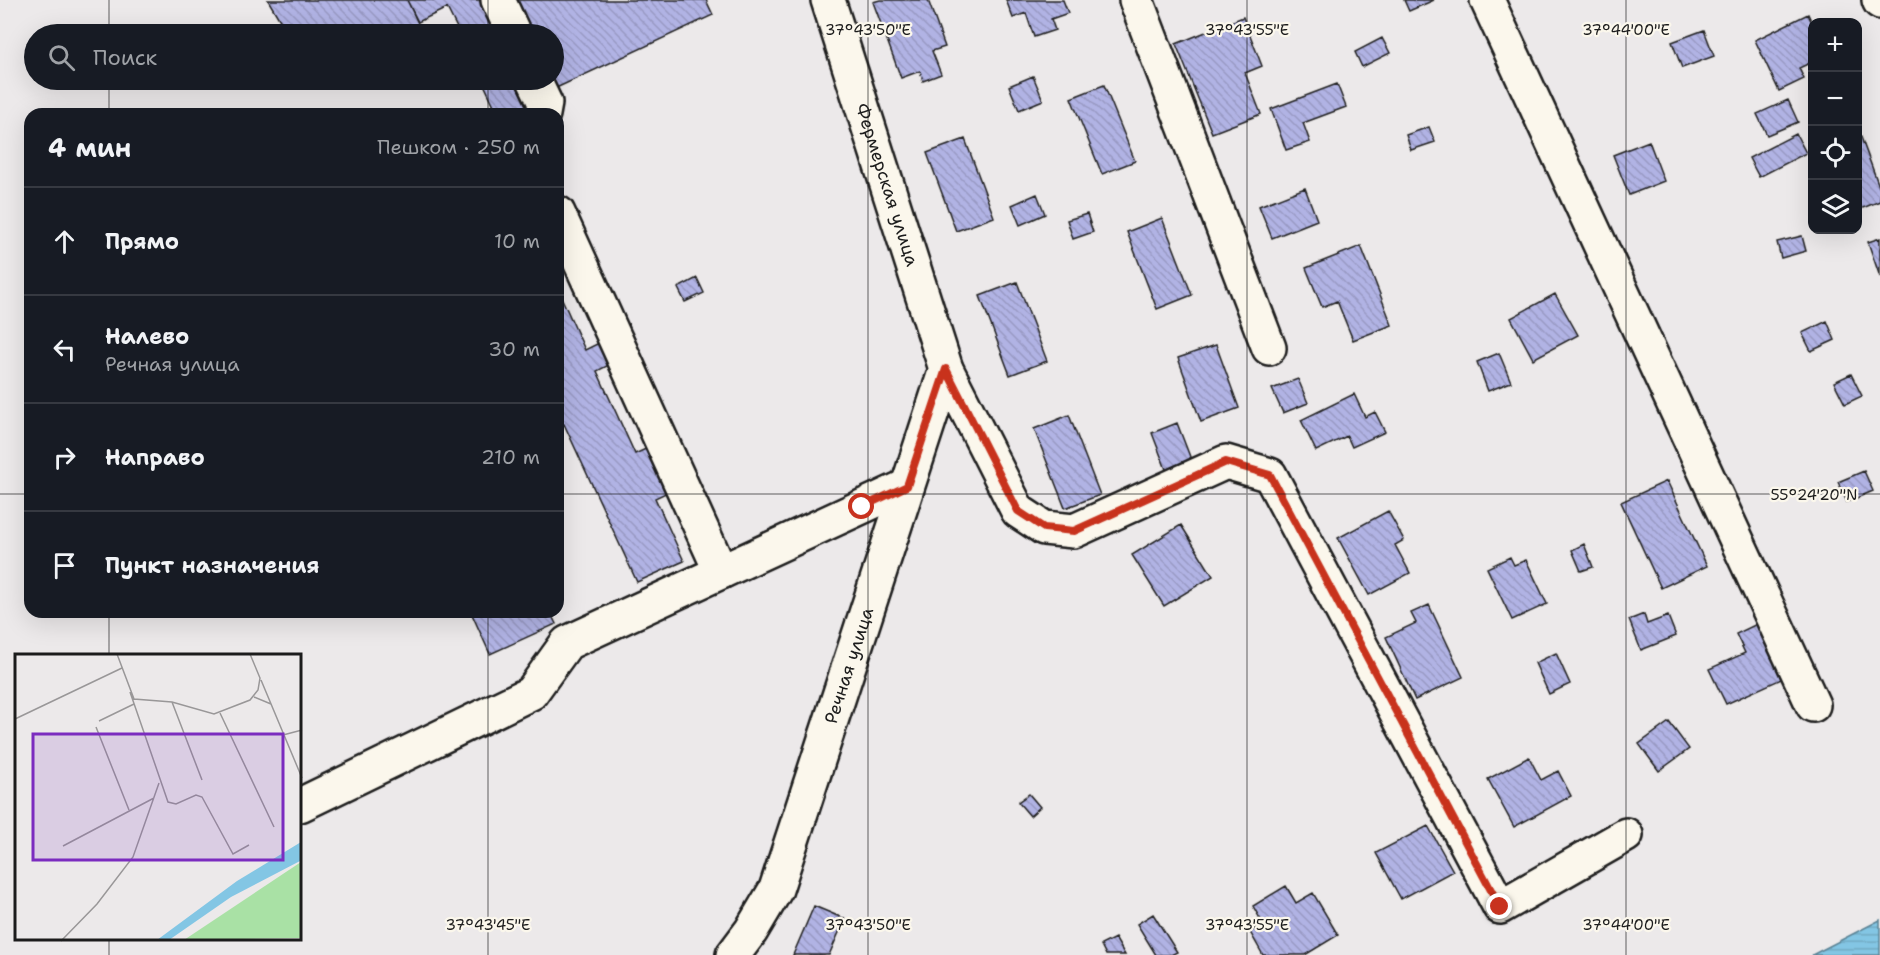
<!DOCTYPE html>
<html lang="ru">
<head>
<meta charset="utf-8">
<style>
  :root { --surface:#171b24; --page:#20242c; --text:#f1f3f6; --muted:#9ea1a6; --line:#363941 }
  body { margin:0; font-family:"Shantell Sans",sans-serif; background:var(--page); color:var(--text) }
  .controls { position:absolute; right:18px; top:18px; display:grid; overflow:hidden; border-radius:12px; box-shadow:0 6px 24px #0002 }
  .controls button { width:54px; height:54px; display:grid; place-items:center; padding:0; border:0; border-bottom:2px solid var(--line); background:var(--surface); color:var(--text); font:30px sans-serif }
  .stop { position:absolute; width:18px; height:18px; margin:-14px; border:4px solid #c8321e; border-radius:50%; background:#fff }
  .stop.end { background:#c8321e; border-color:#fff; box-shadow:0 2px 6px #0008 }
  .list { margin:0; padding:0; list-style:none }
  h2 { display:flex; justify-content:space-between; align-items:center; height:78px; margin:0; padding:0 24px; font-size:26px }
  h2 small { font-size:20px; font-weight:400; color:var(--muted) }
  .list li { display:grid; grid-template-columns:39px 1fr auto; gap:18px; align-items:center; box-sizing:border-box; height:108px; padding:0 24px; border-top:2px solid var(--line) }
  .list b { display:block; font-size:22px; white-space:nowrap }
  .list p { margin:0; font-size:20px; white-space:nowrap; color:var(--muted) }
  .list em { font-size:20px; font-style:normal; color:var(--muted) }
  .icon { flex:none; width:33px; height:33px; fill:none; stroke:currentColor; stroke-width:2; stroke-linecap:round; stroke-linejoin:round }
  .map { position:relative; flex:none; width:1880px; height:955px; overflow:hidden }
  .search { position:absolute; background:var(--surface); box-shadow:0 6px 24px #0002; left:24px; top:24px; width:540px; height:66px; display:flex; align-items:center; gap:15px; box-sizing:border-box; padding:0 21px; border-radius:33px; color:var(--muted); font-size:22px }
  .panel { position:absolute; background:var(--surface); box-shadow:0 6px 24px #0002; left:24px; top:108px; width:540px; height:510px; border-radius:18px }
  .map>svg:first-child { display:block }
  .water { fill:url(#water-rules); stroke:#5a8294; stroke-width:1.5 }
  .building { fill:url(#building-back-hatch); stroke:#1c1c1c; stroke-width:1.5 }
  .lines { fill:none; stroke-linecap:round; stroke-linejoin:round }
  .minor-casing { stroke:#1c1c1c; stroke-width:38 }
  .minor { stroke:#fbf7ec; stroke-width:33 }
  .route { stroke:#c8321e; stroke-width:8 }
  .ticks { fill:none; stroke:#1c1c1c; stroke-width:1.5; stroke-opacity:0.45 }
  .labels { text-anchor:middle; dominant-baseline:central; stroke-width:4.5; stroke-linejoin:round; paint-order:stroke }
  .street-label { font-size:18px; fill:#1c1c1c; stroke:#fbf7ec }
  .inset-road { fill:none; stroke:#999798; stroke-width:1.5 }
  .view { fill:#7b2cbf; fill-opacity:0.15; stroke:#7b2cbf; stroke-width:3 }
  .inset-edge { fill:none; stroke:#1c1c1c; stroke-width:3 }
  .ticks-label { font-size:15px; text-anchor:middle; fill:#1c1c1c; stroke:#fbf7ec; stroke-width:4.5; stroke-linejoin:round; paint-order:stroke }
</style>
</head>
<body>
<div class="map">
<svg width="1880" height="955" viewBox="0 0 1880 955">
  <defs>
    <pattern id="water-rules" width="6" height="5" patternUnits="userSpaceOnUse" patternTransform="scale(1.5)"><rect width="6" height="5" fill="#83c6e4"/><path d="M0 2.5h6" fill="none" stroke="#71aac3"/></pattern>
    <pattern id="building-back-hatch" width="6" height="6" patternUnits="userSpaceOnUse" patternTransform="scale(1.5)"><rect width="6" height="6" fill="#b1b3e4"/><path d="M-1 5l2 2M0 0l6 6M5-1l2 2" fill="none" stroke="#9899c3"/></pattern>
  </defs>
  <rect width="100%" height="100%" fill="#ece9ea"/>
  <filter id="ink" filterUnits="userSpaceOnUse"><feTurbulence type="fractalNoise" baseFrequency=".0167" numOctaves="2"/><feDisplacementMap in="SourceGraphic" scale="12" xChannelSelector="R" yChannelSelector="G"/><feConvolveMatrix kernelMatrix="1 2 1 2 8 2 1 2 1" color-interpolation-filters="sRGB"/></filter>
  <g filter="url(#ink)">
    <path class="water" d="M1880,920V955H1812Z"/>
    <path class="building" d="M268,0H407L423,34H288Z
      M407,0H482L498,34H460L447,8L418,22Z
      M512,0H706L713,15L554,89L549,80H554V34H528Z
      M880,0H928L945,47L932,51L941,74L923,81L920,71L901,78L873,2Z
      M1006,0H1063L1068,13L1051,19L1055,30L1034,37L1026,13L1013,18Z
      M1404,0H1434L1409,11Z
      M1808,14L1812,23V62L1799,68L1804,79L1779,91L1755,40Z
      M1243,17L1262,66L1245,73L1261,114L1212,133L1176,44Z
      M1704,30L1714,56L1682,68L1672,42Z
      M1382,38L1390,53L1362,67L1355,52Z
      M1033,76L1043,100L1019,110L1009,86Z
      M313,80H334L317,87Z
      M482,80H520L535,109L525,114H498Z
      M1337,84L1346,107L1303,123L1310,142L1286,150L1271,109Z
      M1104,85L1135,161L1102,174L1071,98Z
      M1788,100L1798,122L1767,135L1757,114Z
      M1429,127L1435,142L1411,150L1406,135Z
      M1858,129L1880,189V201L1858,210Z
      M1796,134L1806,153L1759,177L1749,158Z
      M965,139L994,217L956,231L927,153Z
      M1649,141L1664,181L1629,195L1613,155Z
      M1305,188L1317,220L1272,238L1259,206Z
      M1037,194L1045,214L1020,225L1012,205Z
      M1087,214L1093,232L1073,239L1067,220Z
      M1162,218L1192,295L1157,309L1127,232Z
      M1802,236L1806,251L1781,258L1777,242Z
      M1880,238V277L1868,242Z
      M1361,246L1392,325L1353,340L1337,301L1322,307L1306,268Z
      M697,278L704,293L685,302L678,288Z
      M1017,282L1047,361L1010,375L980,296Z
      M558,290L585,350L599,343L609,365L597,371L635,454L650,447L670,491L655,498L684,561L637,582L564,424L558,427Z
      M1555,294L1578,335L1533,359L1511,318Z
      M1827,321L1835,340L1811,351L1802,333Z
      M1216,345L1239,408L1201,422L1178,358Z
      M1499,353L1511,382L1488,391L1477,362Z
      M1851,374L1862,396L1845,404L1834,382Z
      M1298,379L1308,403L1283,413L1272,389Z
      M1354,394L1365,417L1375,412L1385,432L1352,447L1347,436L1316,451L1301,420Z
      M1069,415L1100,495L1065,508L1034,429Z
      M1177,423L1192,462L1167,472L1152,433Z
      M1864,471L1873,491L1847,502L1838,482Z
      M1667,481L1707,566L1661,588L1621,502Z
      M1388,511L1404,540L1395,545L1410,573L1369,595L1338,538Z
      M1181,525L1213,576L1164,606L1132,555Z
      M1584,544L1593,567L1581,571L1572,550Z
      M1510,557L1514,565L1526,560L1547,604L1512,620L1487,568Z
      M1429,605L1463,677L1415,700L1386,637L1416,623L1411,613Z
      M471,612H550L556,624L490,654Z
      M1644,614L1647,624L1668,616L1676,636L1641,650L1629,620Z
      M1763,621L1788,676L1726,704L1709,669L1745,653L1736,634Z
      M1556,653L1570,684L1549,694L1535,663Z
      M1669,722L1689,749L1659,771L1639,744Z
      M1529,757L1541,780L1558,771L1571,796L1514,827L1488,779Z
      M1029,794L1040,807L1030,816L1018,802Z
      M1428,826L1453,871L1401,899L1376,853Z
      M1286,886L1296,903L1313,893L1338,935L1305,955H1263L1250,932L1263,924L1253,906Z
      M814,906L845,919L829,955H793Z
      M1153,914L1177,952L1171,955H1156L1137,924Z
      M1115,938L1125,955H1106L1101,945Z"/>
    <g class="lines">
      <g class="minor-casing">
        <g id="minor">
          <path d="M498,0L514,34"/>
          <path id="s1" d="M828,0L946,369L1018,511L1044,528L1074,531L1226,462L1270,475L1500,907L1626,835"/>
          <path d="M1136,0L1269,348"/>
          <path d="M1487,0L1813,705"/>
          <path d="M1879,0L1880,2"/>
          <path d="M534,80L545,103L543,114"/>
          <path d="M558,213L721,572"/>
          <path d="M300,805L531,693L567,643L907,486"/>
          <path id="s2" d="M733,955L751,931L776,889L946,369"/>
        </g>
      </g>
      <use href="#minor" class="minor"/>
    </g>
  </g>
  <g class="lines" filter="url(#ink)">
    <path class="route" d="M862,507L907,486L946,369L1018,511L1044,528L1074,531L1226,462L1270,475L1500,907"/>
  </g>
  <path class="ticks" d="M109,0V34M488,0V34M868,0V955M1247,0V955M1626,0V955M109,80V114M488,80V114M0,494H30M558,494H1880M109,612V655M488,612V955M109,938V955"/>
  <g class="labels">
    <g class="street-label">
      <text stroke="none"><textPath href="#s1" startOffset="194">Фермерская улица</textPath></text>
      <text stroke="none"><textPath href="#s2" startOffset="314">Речная улица</textPath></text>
    </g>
  </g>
  <g transform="translate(15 654)">
    <rect width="286" height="286" fill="#ece9ea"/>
    <path d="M286,208V284L169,286Z" fill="#a9e1a5"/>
    <path d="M286,188L285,207L216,243L154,286H142L222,227Z" fill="#83c6e4"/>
    <path class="inset-road" d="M102,0L119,45L157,48L199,60L235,46L243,36L245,24L235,0M246,26L287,124M115,38L153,148L161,150L181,141L187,143L218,200L234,191M239,43L256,50M157,48L187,126M205,59L259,173M0,65L107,14M84,67L119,50M81,73L114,156M268,81L287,76M48,192L139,144M46,287L82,250L118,203L144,129"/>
    <path class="view" d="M18,80H268V206H18Z"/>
    <rect width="286" height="286" class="inset-edge"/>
  </g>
  <g class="ticks-label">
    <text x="868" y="35">37°43'50"E</text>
    <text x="1247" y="35">37°43'55"E</text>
    <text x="1626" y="35">37°44'00"E</text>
    <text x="1814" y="500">55°24'20"N</text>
    <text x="488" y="930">37°43'45"E</text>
    <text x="868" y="930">37°43'50"E</text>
    <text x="1247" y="930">37°43'55"E</text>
    <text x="1626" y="930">37°44'00"E</text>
  </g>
</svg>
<div class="controls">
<button>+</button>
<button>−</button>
<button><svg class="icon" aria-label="locate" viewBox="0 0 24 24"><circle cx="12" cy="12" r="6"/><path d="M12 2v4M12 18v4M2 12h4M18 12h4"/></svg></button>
<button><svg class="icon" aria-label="layers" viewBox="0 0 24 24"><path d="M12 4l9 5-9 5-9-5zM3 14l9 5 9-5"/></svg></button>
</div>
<div class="stop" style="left:862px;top:507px"></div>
<div class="stop end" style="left:1500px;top:907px"></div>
<div class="search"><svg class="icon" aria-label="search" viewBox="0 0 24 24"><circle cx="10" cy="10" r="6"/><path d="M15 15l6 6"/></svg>Поиск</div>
<section class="panel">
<h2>4 мин<small>Пешком · 250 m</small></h2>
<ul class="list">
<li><svg class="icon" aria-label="ahead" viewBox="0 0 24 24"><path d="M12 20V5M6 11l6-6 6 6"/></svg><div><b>Прямо</b></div><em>10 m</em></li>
<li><svg class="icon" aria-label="left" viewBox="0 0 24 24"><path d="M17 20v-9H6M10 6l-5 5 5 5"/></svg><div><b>Налево</b><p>Речная улица</p></div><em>30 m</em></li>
<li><svg class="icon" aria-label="right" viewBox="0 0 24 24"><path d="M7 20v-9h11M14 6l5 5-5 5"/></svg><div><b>Направо</b></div><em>210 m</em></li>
<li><svg class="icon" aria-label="arrive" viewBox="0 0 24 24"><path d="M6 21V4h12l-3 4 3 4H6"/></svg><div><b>Пункт назначения</b></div></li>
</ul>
</section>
</div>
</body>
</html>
